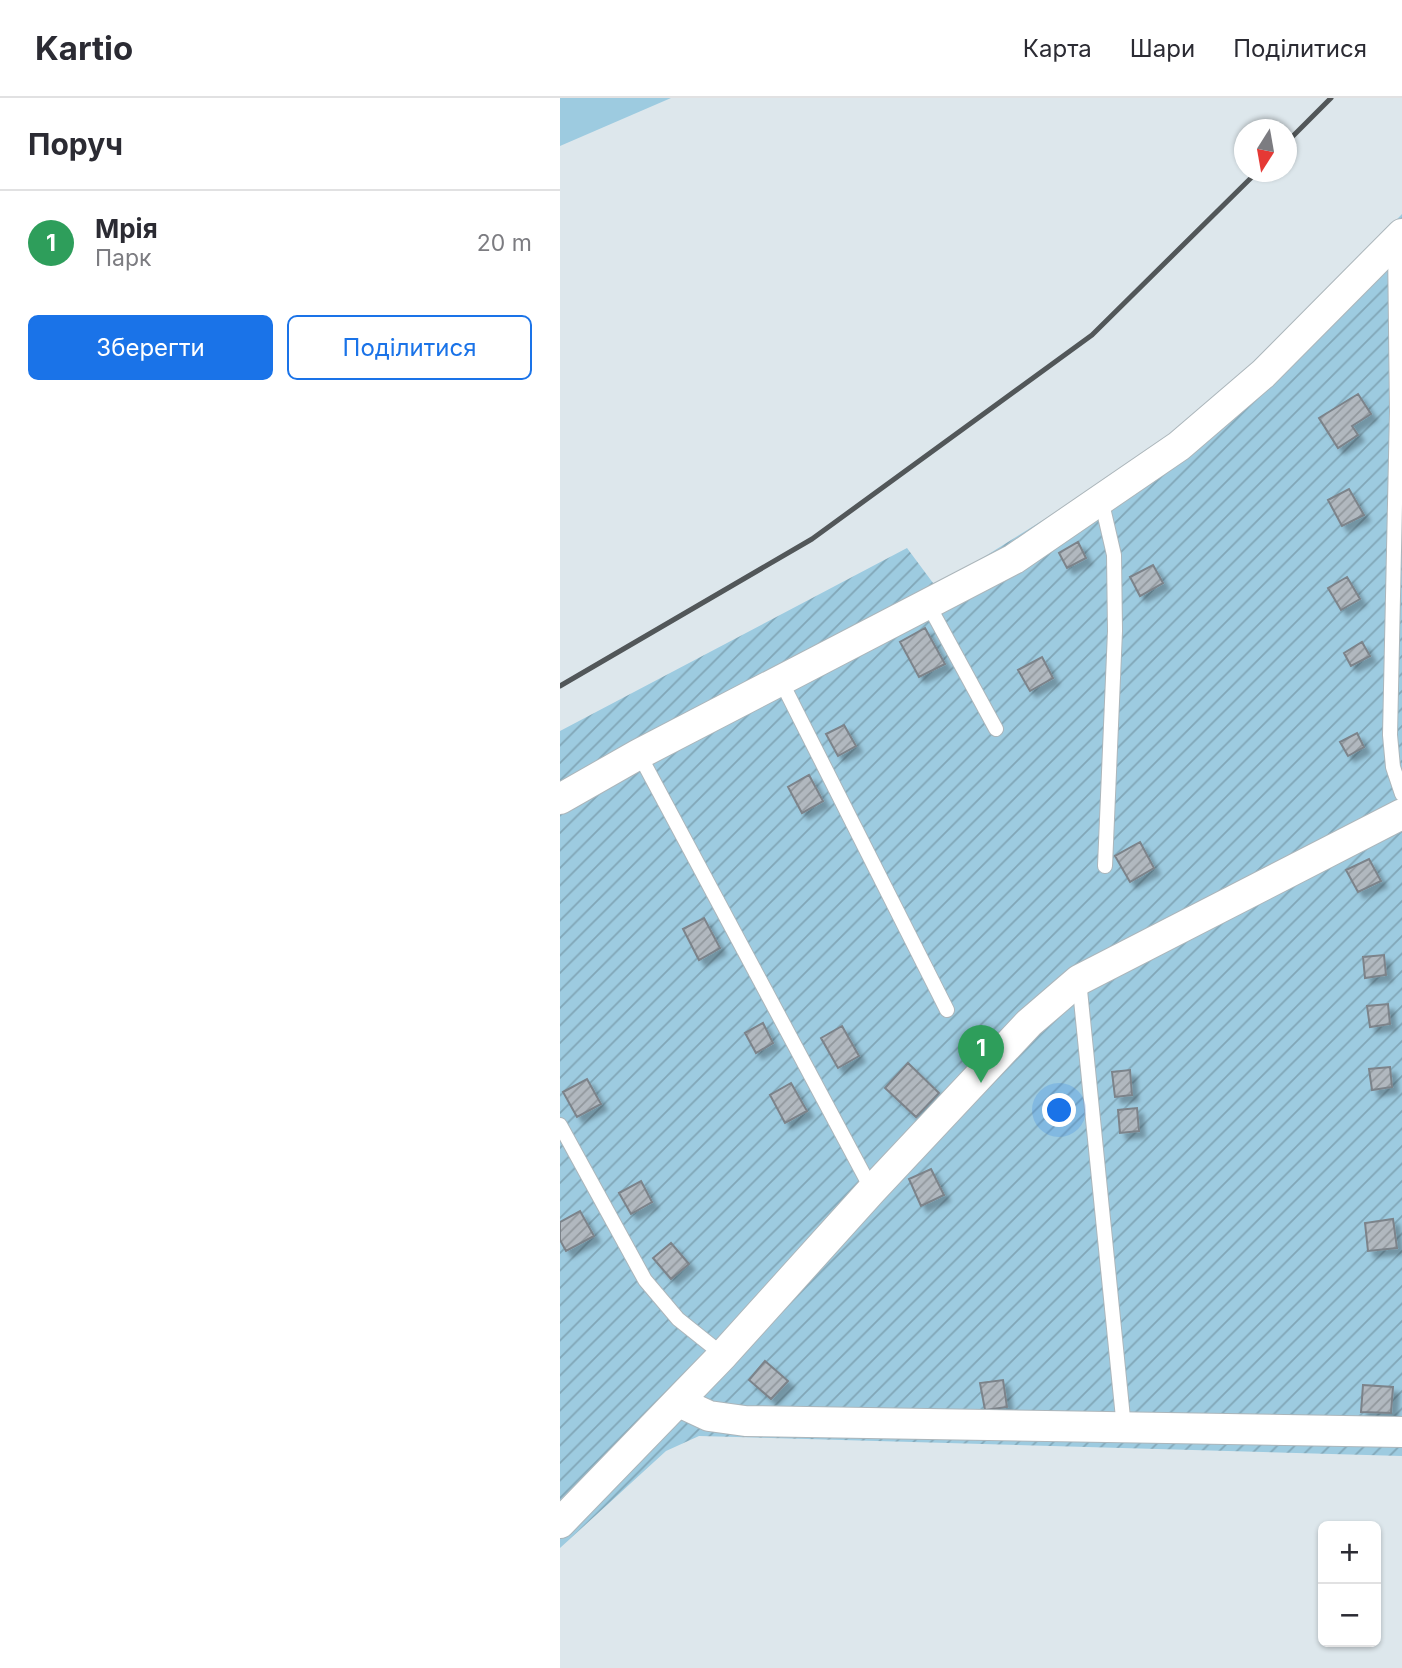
<!DOCTYPE html>
<html lang="uk">
<head>
<meta charset="utf-8">
<style>
  :root { --surface:#fff; --page:#f2f2f3; --text:#2b2b33; --muted:#7c7c81; --line:#e1e1e2; --accent:#1a73e8 }
  body { margin:0; font-family:Inter,sans-serif; background:var(--page); color:var(--text) }
  .controls { position:absolute; right:21px; bottom:21px; display:grid; overflow:hidden; border-radius:10px; box-shadow:0 2px 5px #0004 }
  .controls button { width:63px; height:63px; display:grid; place-items:center; padding:0; border:0; border-bottom:2px solid var(--line); background:var(--surface); color:var(--text); font:35px sans-serif }
  .compass { position:absolute; left:674px; top:21px; width:63px; height:63px; border-radius:50%; background:var(--surface); box-shadow:0 2px 5px #0004; rotate:191deg }
  .you { position:absolute; left:500px; top:1013px; width:24px; height:24px; margin:-18px; border:5px solid #fff; border-radius:50%; background:#1a73e8; box-shadow:0 0 0 10px #1a73e833 }
  .badge { display:grid; place-items:center; width:46px; height:46px; border-radius:50%; background:var(--accent); color:#fff; font-size:23px; font-weight:700 }
  .pin { position:absolute; translate:-50% -58px; filter:drop-shadow(0 2px 4px #0008) }
  .pin::after { content:''; position:absolute; top:37px; width:24px; height:21px; background:inherit; clip-path:polygon(0 0,100% 0,50% 100%) }
  .list { margin:0; padding:0; list-style:none }
  h2 { display:flex; justify-content:space-between; align-items:center; height:91px; margin:0; padding:0 28px; font-size:30px }
  h2 small { font-size:23px; font-weight:400; color:var(--muted) }
  .list li { display:grid; grid-template-columns:46px 1fr auto; gap:21px; align-items:center; box-sizing:border-box; height:105px; padding:0 28px; border-top:2px solid var(--line) }
  .list b { display:block; font-size:26px; white-space:nowrap }
  .list p { margin:0; font-size:23px; white-space:nowrap; color:var(--muted) }
  .list em { font-size:23px; font-style:normal; color:var(--muted) }
  .actions { display:flex; gap:14px; padding:21px 28px }
  .actions a { flex:1; padding:16px 0; border:2px solid var(--accent); border-radius:10px; text-align:center; font-size:24px; color:var(--accent) }
  .actions .main { background:var(--accent); color:#fff }
  .map { position:relative; flex:none; width:842px; height:1570px; overflow:hidden }
  header { display:flex; align-items:center; gap:42px; box-sizing:border-box; height:98px; padding:0 35px; background:var(--surface); border-bottom:2px solid var(--line) }
  header strong { font-size:33px }
  nav { display:flex; gap:38px; margin-inline-start:auto; font-size:24px }
  main { display:flex }
  aside { flex:1; background:var(--surface) }
  .map>svg:first-child { display:block }
  .grass { fill:#9dcbe0 }
  .garden { fill:url(#garden-furrows) }
  .building { fill:url(#building-hatch); stroke:#7c838a; stroke-width:2; filter:url(#shadow) }
  .lines { fill:none; stroke-linecap:round; stroke-linejoin:round }
  .service-casing { stroke:#acb6bb; stroke-width:16 }
  .minor-casing { stroke:#acb6bb; stroke-width:32 }
  .service { stroke:#fff; stroke-width:14 }
  .minor { stroke:#fff; stroke-width:30 }
  .rail { stroke:#525759; stroke-width:5 }
</style>
</head>
<body>
<header>
<strong>Kartio</strong>
<nav><a>Карта</a><a>Шари</a><a>Поділитися</a></nav>
</header>
<main>
<aside>
<h2>Поруч<small></small></h2>
<ul class="list">
<li><span class="badge" style="background:#2e9e5b">1</span><div><b>Мрія</b><p>Парк</p></div><em>20 m</em></li>
</ul>
<div class="actions"><a class="main">Зберегти</a><a>Поділитися</a></div>
</aside>
<div class="map">
<svg width="842" height="1570" viewBox="0 0 842 1570">
  <defs>
    <pattern id="garden-furrows" width="10" height="10" patternUnits="userSpaceOnUse" patternTransform="scale(1.75)"><rect width="10" height="10" fill="#9dcbe0"/><path d="M-1 1l2-2M0 10L10 0M9 11l2-2" fill="none" stroke="#81a6b7"/></pattern>
    <pattern id="building-hatch" width="6" height="6" patternUnits="userSpaceOnUse" patternTransform="scale(1.75)"><rect width="6" height="6" fill="#b1b8bf"/><path d="M-1 1l2-2M0 6l6-6M5 7l2-2" fill="none" stroke="#91979c"/></pattern>
    <filter id="shadow"><feDropShadow dx="6" dy="6" stdDeviation="2" flood-color="#0004"/></filter>
  </defs>
  <rect width="100%" height="100%" fill="#dde7ec"/>
  <path class="grass" d="M0,0H111L0,48Z"/>
  <path class="garden" d="M842,116V1358L139,1338L106,1353L0,1450V633L347,450L376,489L611,342L700,264Z"/>
  <path class="building" d="M798,296L811,316L792,328L798,337L778,350L759,320Z
    M789,391L804,417L782,428L768,402Z
    M518,444L526,460L507,470L499,455Z
    M593,467L603,485L580,498L570,479Z
    M787,479L800,501L781,512L768,490Z
    M365,530L385,566L359,579L340,544Z
    M802,544L810,558L791,568L784,555Z
    M482,559L493,580L470,593L458,572Z
    M284,627L296,648L278,658L266,636Z
    M797,635L804,649L788,658L780,644Z
    M249,677L263,703L242,715L228,689Z
    M580,744L594,770L570,784L555,758Z
    M809,761L821,783L798,794L786,772Z
    M144,820L160,850L139,862L123,831Z
    M824,857L826,877L805,880L803,859Z
    M828,906L830,926L810,929L807,908Z
    M203,925L213,945L196,955L185,935Z
    M282,928L299,958L278,970L261,940Z
    M348,965L379,995L356,1019L325,990Z
    M830,969L832,989L812,992L809,971Z
    M570,972L572,997L555,999L552,974Z
    M27,981L41,1006L17,1019L3,994Z
    M231,985L247,1013L225,1025L210,997Z
    M577,1010L579,1033L560,1035L558,1012Z
    M371,1071L384,1097L361,1108L349,1081Z
    M81,1083L92,1104L71,1116L59,1095Z
    M20,1113L34,1138L6,1153L0,1142V1124Z
    M833,1121L837,1150L808,1153L805,1125Z
    M111,1145L129,1166L111,1181L93,1160Z
    M205,1263L228,1283L211,1301L189,1282Z
    M443,1282L447,1309L425,1312L420,1285Z
    M803,1287L833,1289L831,1315L801,1314Z"/>
  <g class="lines">
    <g class="service-casing">
      <path id="service" d="M835,146L837,313L830,637L833,669L842,696
        M541,401L554,457L555,533L545,768
        M368,506L436,631
        M221,583L387,912
        M79,656L312,1092
        M519,882L564,1330
        M0,1027L85,1182L118,1221L163,1257"/>
    </g>
    <g class="minor-casing">
      <path id="minor" d="M0,701L79,656L454,461L619,348L703,276L842,136
        M119,1304L149,1318L185,1323L842,1334
        M0,1425L163,1257L312,1092L469,925L519,882L842,716"/>
    </g>
    <use href="#service" class="service"/>
    <use href="#minor" class="minor"/>
    <path class="rail" d="M726,45L771,0
      M0,588L252,441L532,237L697,74"/>
  </g>
</svg>
<div class="controls">
<button>+</button>
<button>−</button>
</div>
<svg class="compass" viewBox="-18 -18 36 36"><path d="M0-13l5 13h-10z" fill="#e53935"/><path d="M0 13l5-13h-10z" fill="#7c7c81"/></svg>
<div class="you"></div>
<div class="pin badge" style="left:421px;top:985px;background:#2e9e5b">1</div>
</div>
</main>
</body>
</html>
